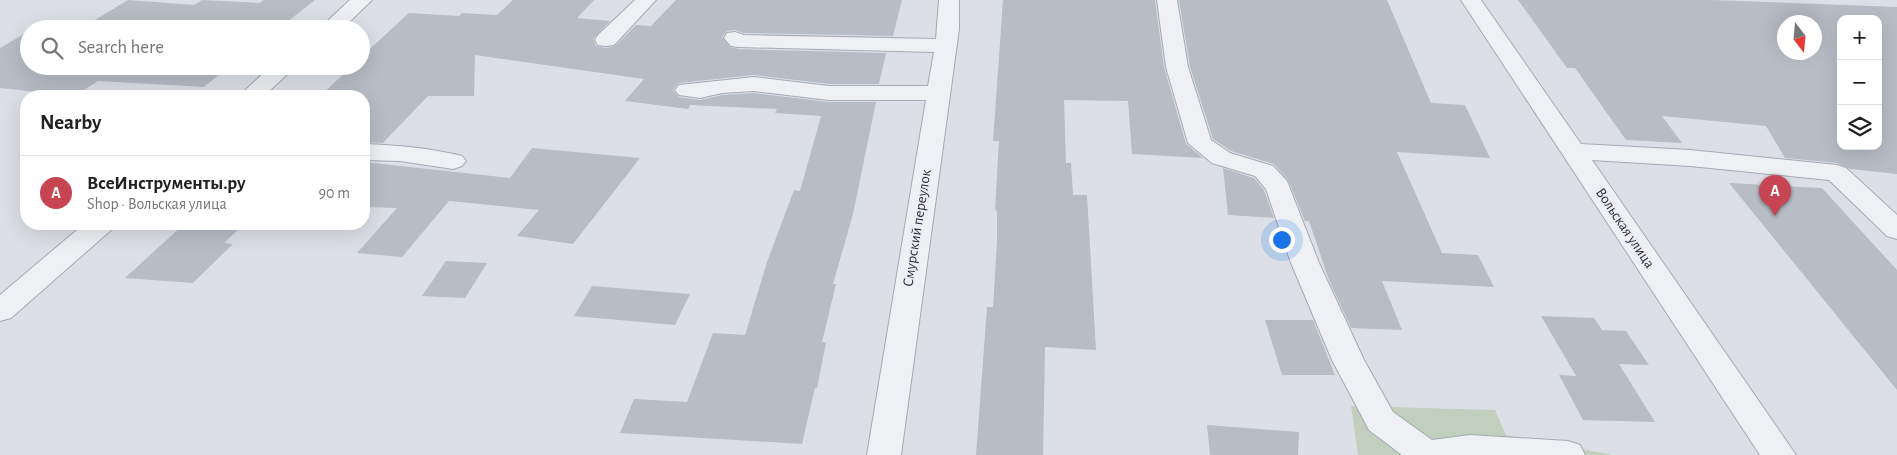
<!DOCTYPE html>
<html lang="en">
<head>
<meta charset="utf-8">
<style>
  :root { --surface:#fff; --page:#f6f6f6; --text:#222; --muted:#767676; --line:#e0e0e0; --accent:#c74553 }
  body { margin:0; font-family:"Alegreya Sans",sans-serif; background:var(--page); color:var(--text) }
  .controls { position:absolute; right:15px; top:15px; display:grid; overflow:hidden; border-radius:10px; box-shadow:0 5px 20px #0002 }
  .controls button { width:45px; height:45px; display:grid; place-items:center; padding:0; border:0; border-bottom:1px solid var(--line); background:var(--surface); color:var(--text); font:25px sans-serif }
  .compass { position:absolute; left:1777px; top:15px; width:45px; height:45px; border-radius:50%; background:var(--surface); box-shadow:0 5px 20px #0002; rotate:164deg }
  .you { position:absolute; left:1281px; top:239px; width:18px; height:18px; margin:-12px; border:4px solid #fff; border-radius:50%; background:#1a73e8; box-shadow:0 0 0 8px #1a73e833 }
  .badge { display:grid; place-items:center; width:32px; height:32px; border-radius:50%; background:var(--accent); color:#fff; font-size:16px; font-weight:700 }
  .pin { position:absolute; translate:-50% -41px; filter:drop-shadow(0 1px 2px #0008) }
  .pin::after { content:''; position:absolute; top:26px; width:18px; height:15px; background:inherit; clip-path:polygon(0 0,100% 0,50% 100%) }
  .list { margin:0; padding:0; list-style:none }
  h2 { display:flex; justify-content:space-between; align-items:center; height:65px; margin:0; padding:0 20px; font-size:21px }
  h2 small { font-size:16px; font-weight:400; color:var(--muted) }
  .list li { display:grid; grid-template-columns:32px 1fr auto; gap:15px; align-items:center; box-sizing:border-box; height:75px; padding:0 20px; border-top:1px solid var(--line) }
  .list b { display:block; font-size:19px; white-space:nowrap }
  .list p { margin:0; font-size:16px; white-space:nowrap; color:var(--muted) }
  .list em { font-size:16px; font-style:normal; color:var(--muted) }
  .icon { flex:none; width:28px; height:28px; fill:none; stroke:currentColor; stroke-width:2; stroke-linecap:round; stroke-linejoin:round }
  .map { position:relative; flex:none; width:1897px; height:455px; overflow:hidden }
  .search { position:absolute; background:var(--surface); box-shadow:0 5px 20px #0002; left:20px; top:20px; width:350px; height:55px; display:flex; align-items:center; gap:12px; box-sizing:border-box; padding:0 18px; border-radius:28px; color:var(--muted); font-size:19px }
  .panel { position:absolute; background:var(--surface); box-shadow:0 5px 20px #0002; left:20px; top:90px; width:350px; height:140px; border-radius:20px }
  .map>svg:first-child { display:block }
  .green { fill:#c1cfbe }
  .building { fill:#b7bcc5; fill-rule:evenodd }
  .lines { fill:none; stroke-linecap:round; stroke-linejoin:round }
  .minor-casing { stroke:#a6aab3; stroke-width:2 }
  .minor { fill:#eff0f4; fill-rule:evenodd }
  .labels { text-anchor:middle; dominant-baseline:central; stroke-width:4.5; stroke-linejoin:round; paint-order:stroke }
  .street-label { font-size:15px; fill:#272d3b; stroke:#ebeef4 }
</style>
</head>
<body>
<div class="map">
<svg width="1897" height="455" viewBox="0 0 1897 455">
  <rect width="100%" height="100%" fill="#dce0e6"/>
  <path class="green" d="M1351,406L1495,410L1506,435L1613,455H1358Z"/>
  <path class="building" d="M128,0L194,5L202,0L260,3L264,0H315L278,29H80Z
    M513,0H594L577,18L610,21L593,39L596,46L606,48L615,46L636,25L651,26L676,0H902L893,36L744,33L735,30L727,31L722,37L730,47L739,49L886,53L879,84H829L754,75L679,83L673,90L679,97L700,100L722,95L754,93L829,102H876L853,214L833,284H836L822,342L826,343L817,388H815L802,444L620,433L634,399L687,402L713,333L745,335L767,262L794,190L800,191L821,116L775,113L777,109L690,105L688,109L625,101L644,79L475,55L474,96H428L383,143L364,142V96H320L352,66H361V57L409,13L459,16L462,13L497,15Z
    M1003,0H1155L1164,67L1186,144L1203,158L1132,154L1128,101L1064,100L1066,163H1071L1073,195H1087L1096,350L1045,347L1043,455H976L987,307H993L997,242V211L995,210L999,141H993Z
    M1179,0H1387L1431,103L1465,105L1490,158L1397,152L1442,253L1478,255L1494,287L1382,281L1402,330L1351,328L1329,280L1309,221H1305L1288,180L1274,164L1231,151L1213,139L1190,67Z
    M1518,0H1711L1897,7V174L1850,169L1837,163L1785,158L1766,126L1662,116L1682,143L1626,140L1575,68H1567ZM1841,19H1878V146H1841ZM1784,22H1814V52H1784Z
    M29,31V66H230L204,87L98,81L75,96L0,88V48Z
    M532,148L640,158L573,244L517,236L539,210L449,201L402,257L357,253L397,208L364,207V162L510,178Z
    M1223,168L1254,178L1264,190L1274,218L1228,215Z
    M1729,183L1822,188L1897,270V390Z
    M184,224H244L224,243L233,244L193,283L125,278Z
    M446,261L487,263L465,298L422,296Z
    M592,286L690,294L675,325L574,316Z
    M1541,316L1594,318L1602,330L1626,331L1649,365L1619,364L1655,422L1583,420L1559,375L1576,376Z
    M1265,320H1313L1335,375H1282Z
    M1207,425L1299,432L1298,455H1210Z"/>
  <g class="lines">
    <g class="minor-casing">
      <path id="minor" d="M350,0H372L342,29H319Z
        M635,0H656L614,45L606,46L598,45L595,40L598,35Z
        M939,0H959V29L901,455H867L926,100H829L754,91L722,93L700,98L679,95L675,90L679,85L754,77L829,86H928L934,52L739,47L731,46L724,38L727,33L735,32L744,35L936,39Z
        M1157,0H1177L1188,67L1211,140L1230,153L1273,166L1287,181L1319,263L1364,360L1393,412L1432,440L1470,435L1568,441L1580,445L1585,455H1402L1369,430L1332,360L1291,263L1266,189L1255,176L1212,163L1188,143L1166,67Z
        M1461,0H1481L1581,144L1690,150L1837,165L1846,168L1897,215V239L1887,236L1829,180L1690,166L1592,160L1796,455H1760Z
        M271,66H296L264,96H239Z
        M364,144C397,145 430,148 462,156L466,161L462,166L453,169L400,161L364,160Z
        M84,224H115L111,230L11,318L0,321V295Z"/>
    </g>
    <use href="#minor" class="minor"/>
  </g>
  <g class="labels">
    <g class="street-label">
      <text transform="translate(917 228) rotate(-81)">Смурский переулок</text>
      <text transform="translate(1625 228) rotate(56)">Вольская улица</text>
    </g>
  </g>
</svg>
<div class="controls">
<button>+</button>
<button>−</button>
<button><svg class="icon" aria-label="layers" viewBox="0 0 24 24"><path d="M12 4l9 5-9 5-9-5zM3 14l9 5 9-5"/></svg></button>
</div>
<svg class="compass" viewBox="-18 -18 36 36"><path d="M0-13l5 13h-10z" fill="#e53935"/><path d="M0 13l5-13h-10z" fill="#767676"/></svg>
<div class="you"></div>
<div class="pin badge" style="left:1775px;top:216px">A</div>
<div class="search"><svg class="icon" aria-label="search" viewBox="0 0 24 24"><circle cx="10" cy="10" r="6"/><path d="M15 15l6 6"/></svg>Search here</div>
<section class="panel">
<h2>Nearby<small></small></h2>
<ul class="list">
<li><span class="badge">A</span><div><b>ВсеИнструменты.ру</b><p>Shop · Вольская улица</p></div><em>90 m</em></li>
</ul>
</section>
</div>
</body>
</html>
